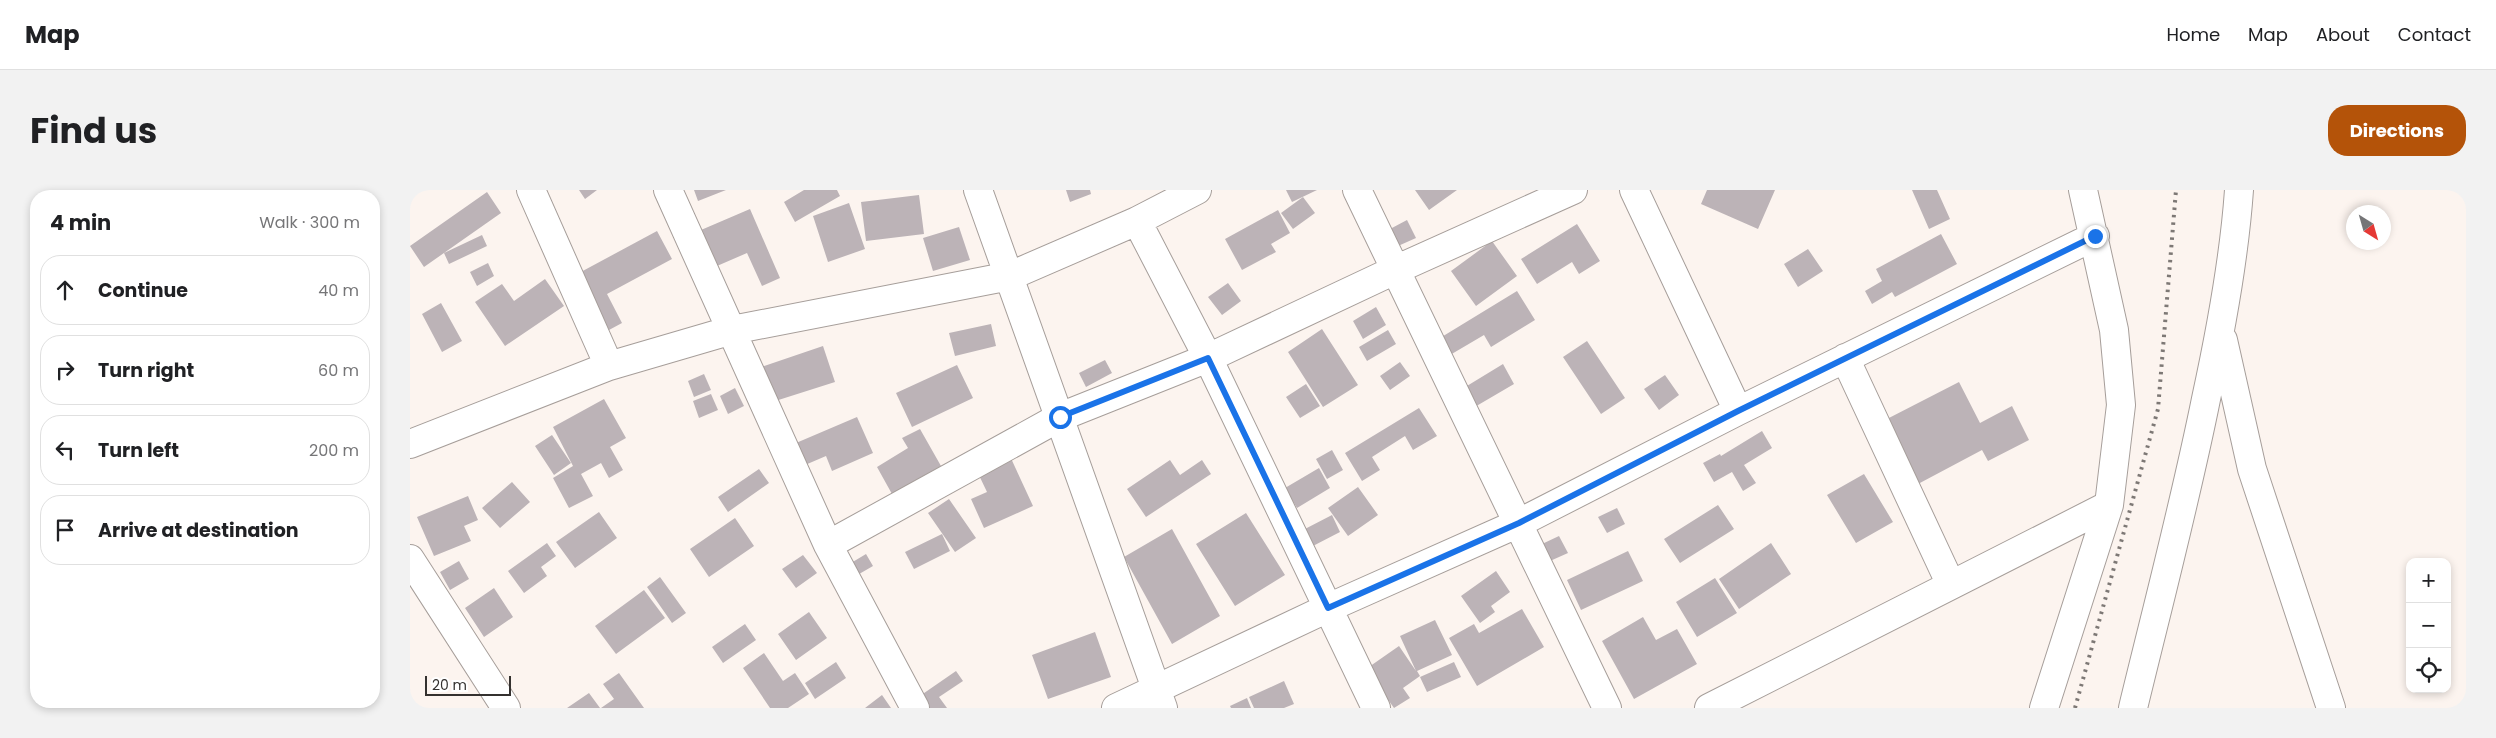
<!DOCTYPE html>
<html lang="en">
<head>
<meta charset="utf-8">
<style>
  :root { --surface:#fff; --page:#f2f2f2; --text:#202124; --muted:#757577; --line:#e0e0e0; --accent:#b45309 }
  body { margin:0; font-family:Poppins,sans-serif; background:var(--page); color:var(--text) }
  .controls { position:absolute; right:15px; bottom:15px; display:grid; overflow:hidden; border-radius:10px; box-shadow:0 2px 8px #0003 }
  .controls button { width:45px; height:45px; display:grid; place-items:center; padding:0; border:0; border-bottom:1px solid var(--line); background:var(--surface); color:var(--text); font:25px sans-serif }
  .compass { position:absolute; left:1936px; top:15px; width:45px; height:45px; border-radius:50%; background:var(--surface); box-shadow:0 2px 8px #0003; rotate:143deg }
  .scale { position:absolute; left:15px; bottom:12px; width:86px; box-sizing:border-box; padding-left:5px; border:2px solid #34312f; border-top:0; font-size:14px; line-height:18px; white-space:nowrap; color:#34312f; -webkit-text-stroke:4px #fff; paint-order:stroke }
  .stop { position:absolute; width:15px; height:15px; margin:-11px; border:4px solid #1a73e8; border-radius:50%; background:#fff }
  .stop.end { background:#1a73e8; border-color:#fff; box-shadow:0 1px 5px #0008 }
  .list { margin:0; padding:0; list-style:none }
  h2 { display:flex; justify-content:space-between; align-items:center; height:65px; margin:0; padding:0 20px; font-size:21px }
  h2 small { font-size:16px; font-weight:400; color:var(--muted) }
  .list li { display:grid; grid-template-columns:32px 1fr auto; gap:15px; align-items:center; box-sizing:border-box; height:70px; margin:0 10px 10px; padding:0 10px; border:1px solid var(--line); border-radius:20px }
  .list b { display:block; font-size:19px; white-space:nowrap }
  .list em { font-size:16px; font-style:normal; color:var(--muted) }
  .icon { flex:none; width:28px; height:28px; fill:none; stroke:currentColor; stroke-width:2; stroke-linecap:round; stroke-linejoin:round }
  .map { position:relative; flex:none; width:2056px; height:518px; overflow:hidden; border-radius:20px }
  header { display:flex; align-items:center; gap:30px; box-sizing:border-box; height:70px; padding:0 25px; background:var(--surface); border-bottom:1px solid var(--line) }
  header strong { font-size:24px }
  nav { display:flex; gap:28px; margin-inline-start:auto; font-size:18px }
  .intro { display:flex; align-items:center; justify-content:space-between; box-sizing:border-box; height:120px; padding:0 30px }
  h1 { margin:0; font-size:35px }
  .button { padding:12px 22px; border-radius:20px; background:var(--accent); color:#fff; font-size:18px; font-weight:700 }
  main { display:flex; gap:30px; padding:0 30px }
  aside { flex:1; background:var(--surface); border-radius:20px; box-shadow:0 2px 8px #0003 }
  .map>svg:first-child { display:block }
  .building { fill:#bcb3b7 }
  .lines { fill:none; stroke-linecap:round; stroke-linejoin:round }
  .street-casing { stroke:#a69e9a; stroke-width:30 }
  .street { stroke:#fff; stroke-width:28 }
  .rail { stroke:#7d7875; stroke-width:4; stroke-dasharray:2.5 5; stroke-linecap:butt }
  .route { stroke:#1a73e8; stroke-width:6 }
</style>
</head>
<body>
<header>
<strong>Map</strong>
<nav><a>Home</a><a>Map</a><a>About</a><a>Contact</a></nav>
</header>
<div class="intro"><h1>Find us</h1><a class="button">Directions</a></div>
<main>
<aside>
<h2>4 min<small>Walk · 300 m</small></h2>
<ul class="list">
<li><svg class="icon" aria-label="ahead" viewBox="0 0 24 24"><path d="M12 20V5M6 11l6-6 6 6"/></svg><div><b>Continue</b></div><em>40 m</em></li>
<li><svg class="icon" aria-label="right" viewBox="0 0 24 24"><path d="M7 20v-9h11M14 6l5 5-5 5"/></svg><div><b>Turn right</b></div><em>60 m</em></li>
<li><svg class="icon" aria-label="left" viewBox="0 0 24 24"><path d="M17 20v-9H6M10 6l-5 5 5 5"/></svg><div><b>Turn left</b></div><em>200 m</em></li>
<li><svg class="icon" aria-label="arrive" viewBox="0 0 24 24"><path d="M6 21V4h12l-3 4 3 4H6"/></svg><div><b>Arrive at destination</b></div></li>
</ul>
</aside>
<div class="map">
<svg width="2056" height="518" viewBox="0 0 2056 518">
  <rect width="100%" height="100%" fill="#fcf4ef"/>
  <path class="building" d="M169,0H187L175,9Z
    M284,0H316L288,11Z
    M394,0H427L430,6L385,32L374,12Z
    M656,0H680L681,4L660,12Z
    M876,0H907L882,12Z
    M1005,0H1047L1019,20Z
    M1297,0H1365L1348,39L1291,14Z
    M1502,0H1527L1540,29L1519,39Z
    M77,2L91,23L14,77L0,56Z
    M509,5L514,44L456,51L451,12Z
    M893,7L905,23L883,39L871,23Z
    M439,13L455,59L418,72L403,26Z
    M340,19L370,88L352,96L337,63L307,76L291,40Z
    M868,20L880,43L861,54L866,62L832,80L815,49Z
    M997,30L1006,48L988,56L980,39Z
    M1167,34L1190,71L1169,84L1162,72L1127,94L1111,69Z
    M549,37L560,70L523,81L513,48Z
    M247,41L262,69L197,104L212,133L199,140L169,83Z
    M1531,44L1547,74L1485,107L1482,102L1462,114L1455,101L1472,91L1466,79Z
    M72,45L77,56L39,74L34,63Z
    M1082,51L1107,86L1066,116L1041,81Z
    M1398,59L1413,81L1388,97L1374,74Z
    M78,73L84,86L67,96L60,82Z
    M135,89L154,116L95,156L65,112L92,94L104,111Z
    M818,93L831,111L812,125L798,107Z
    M1107,101L1125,130L1081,157L1074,145L1040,165L1030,148Z
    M31,113L52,151L32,162L12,124Z
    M966,117L976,135L953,149L943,131Z
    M581,134L586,156L545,166L539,143Z
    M912,139L948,195L913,217L878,162Z
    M978,140L986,154L957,171L949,157Z
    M1177,151L1215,208L1191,224L1153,167Z
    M413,156L425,192L359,213L348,178Z
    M695,170L702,183L676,197L669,183Z
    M990,172L1000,186L980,200L970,186Z
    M1093,174L1104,194L1063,218L1052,199Z
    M547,175L563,208L502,237L486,203Z
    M294,184L301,200L284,207L278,191Z
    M1255,185L1269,205L1249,220L1234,199Z
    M1549,192L1570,233L1602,216L1619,250L1578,271L1572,260L1508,294L1475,230Z
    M896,194L910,216L890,228L876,207Z
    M325,198L334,216L318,224L310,206Z
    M301,204L308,220L289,228L283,211Z
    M194,209L216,248L200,257L213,280L199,288L191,273L171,284L183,306L159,318L143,288L163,276L143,237Z
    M1009,218L1027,246L1003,260L995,246L962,267L970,280L952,291L935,263Z
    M447,227L463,263L422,281L416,266L395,275L386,253Z
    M510,239L531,276L482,304L467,277L498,258L492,248Z
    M1352,241L1362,258L1334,275L1346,293L1333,301L1322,282L1304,292L1293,273L1310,264L1311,266Z
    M142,245L161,273L144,285L125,256Z
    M922,260L933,280L917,289L906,269Z
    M599,264L623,316L574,338L561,309L577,302L566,279Z
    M760,270L770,285L792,270L801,284L736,327L717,299Z
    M909,278L920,298L887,318L875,298Z
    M349,279L359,293L318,322L308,307Z
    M1454,284L1483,332L1446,353L1417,305Z
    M102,292L120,312L90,338L72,318Z
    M948,297L968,325L938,346L918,318Z
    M58,306L68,330L54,336L61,351L24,366L7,327Z
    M539,309L566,348L545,362L518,323Z
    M1308,315L1324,339L1270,373L1254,349Z
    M1207,318L1215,334L1197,343L1188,327Z
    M189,322L207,348L165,378L146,352Z
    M836,323L875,385L825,416L786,354Z
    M922,325L930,342L901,357L893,340Z
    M325,328L344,356L299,387L280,359Z
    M762,339L810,426L762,454L714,367Z
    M532,344L540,361L504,379L495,362Z
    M1149,346L1158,363L1140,371L1132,354Z
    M137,353L146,366L131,377L137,386L114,403L98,381Z
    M1361,353L1381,384L1329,419L1309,389Z
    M1218,361L1233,391L1171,420L1157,390Z
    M456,364L463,376L437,391L431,379Z
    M393,365L407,383L386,398L372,379Z
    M49,371L59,389L40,400L30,382Z
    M1086,381L1100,402L1081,416L1085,422L1070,433L1051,406Z
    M250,387L276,423L262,433L237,397Z
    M1305,388L1327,423L1287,447L1266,412Z
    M84,398L103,427L74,447L55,418Z
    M234,400L255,428L206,464L185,436Z
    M1112,419L1134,457L1067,496L1039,448L1064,434L1069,443Z
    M399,422L417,448L386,470L368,444Z
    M1233,427L1246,450L1267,439L1287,474L1224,509L1192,451Z
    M1025,430L1042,465L1007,481L1010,486L993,498L1000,508L984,518L956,479L989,456L1006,481L990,446Z
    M335,434L346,450L313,473L302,457Z
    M685,442L701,487L638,509L622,465Z
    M354,463L373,491L385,483L399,504L378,518H360L333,478Z
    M426,472L436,488L405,509L395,493Z
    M1044,472L1051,487L1017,502L1010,487Z
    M546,481L553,491L529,507L537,518H510L504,510Z
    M209,483L234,518H191L204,509L193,494Z
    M874,491L884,514L874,518H844L839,507Z
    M179,503L190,518H157Z
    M472,505L481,518H455Z
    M837,508L841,518H821L820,516Z"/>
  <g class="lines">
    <g class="street-casing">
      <path id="street" d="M121,0L199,176
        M258,0L418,355L505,518
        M568,0L753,518
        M947,0L1197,518
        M1224,0L1328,221
        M727,31L798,168L966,518
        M1813,150L1842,279L1921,518
        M1435,168L1541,395
        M0,254L199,176L322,140L600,86L727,31L787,0
        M418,355L650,227L798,168L985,80L1163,0
        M0,369L96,518
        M706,518L918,418L1109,333L1328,221L1685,46
        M1299,518L1699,315
        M1634,518L1699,315L1711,215L1704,140L1673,0
        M1723,518C1748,415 1775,313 1796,209C1811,140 1824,71 1829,0"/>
    </g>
    <use href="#street" class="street"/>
    <path class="rail" d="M1665,518L1748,219L1766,0"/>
  </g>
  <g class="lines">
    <path class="route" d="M650,227L798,168L918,418L1109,333L1328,221L1685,46"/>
  </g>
</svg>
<div class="controls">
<button>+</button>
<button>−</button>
<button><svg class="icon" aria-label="locate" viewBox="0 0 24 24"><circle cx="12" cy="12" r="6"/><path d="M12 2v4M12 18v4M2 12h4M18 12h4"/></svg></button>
</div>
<svg class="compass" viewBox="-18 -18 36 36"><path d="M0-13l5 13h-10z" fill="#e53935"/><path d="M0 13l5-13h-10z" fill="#757577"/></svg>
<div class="scale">20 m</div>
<div class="stop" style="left:650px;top:227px"></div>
<div class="stop end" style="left:1685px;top:46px"></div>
</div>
</main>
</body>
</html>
